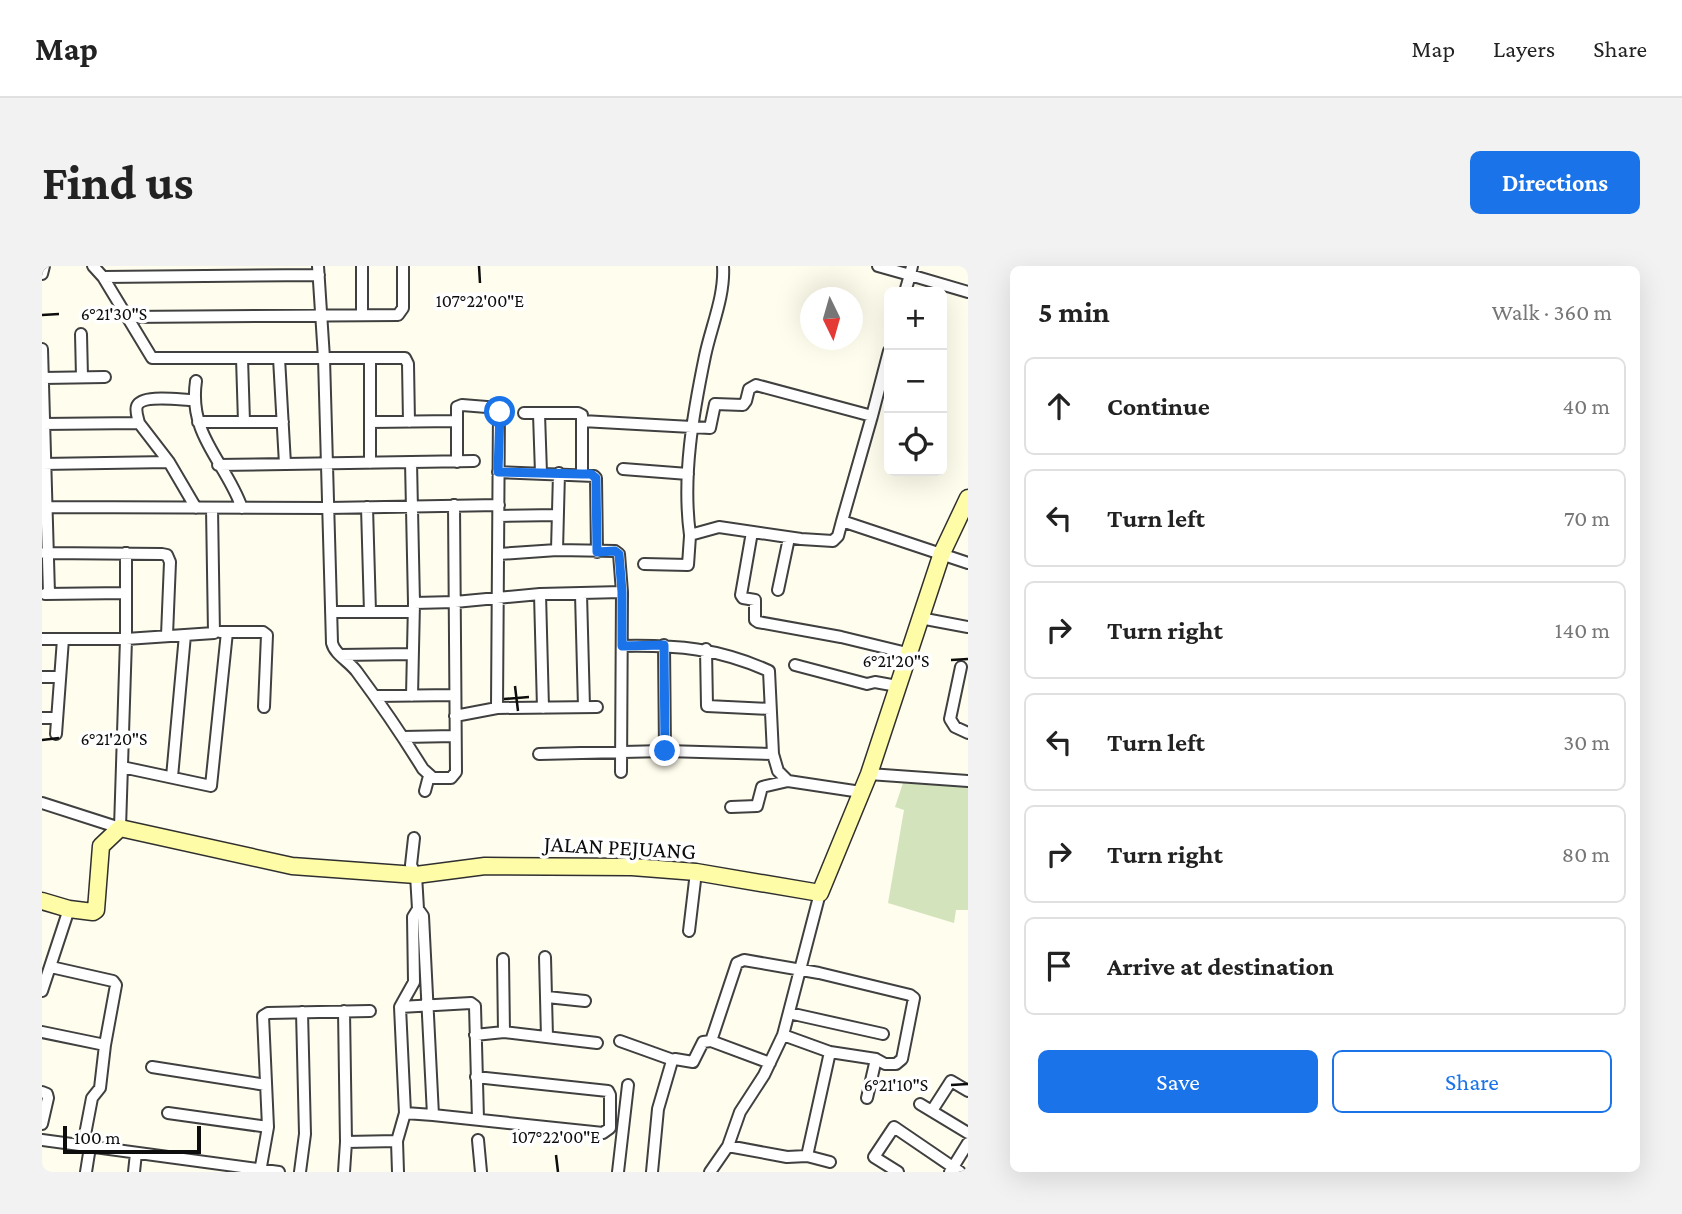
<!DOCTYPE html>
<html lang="en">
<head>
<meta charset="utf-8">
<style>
  :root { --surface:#fff; --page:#f2f2f2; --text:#222; --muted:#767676; --line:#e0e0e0; --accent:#1a73e8 }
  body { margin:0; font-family:"Crimson Pro",serif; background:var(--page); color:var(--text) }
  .controls { position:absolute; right:21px; top:21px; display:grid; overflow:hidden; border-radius:10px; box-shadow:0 7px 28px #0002 }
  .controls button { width:63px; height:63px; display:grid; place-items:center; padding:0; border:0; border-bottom:2px solid var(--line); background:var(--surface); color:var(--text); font:35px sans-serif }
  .compass { position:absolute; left:758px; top:21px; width:63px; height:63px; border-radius:50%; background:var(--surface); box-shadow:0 7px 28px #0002; rotate:175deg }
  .scale { position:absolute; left:21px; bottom:18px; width:138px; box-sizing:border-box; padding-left:7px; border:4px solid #0d0d0d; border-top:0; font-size:19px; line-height:24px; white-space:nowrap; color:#0d0d0d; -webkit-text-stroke:5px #fff; paint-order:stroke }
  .stop { position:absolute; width:21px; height:21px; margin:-16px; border:5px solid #1a73e8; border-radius:50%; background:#fff }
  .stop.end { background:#1a73e8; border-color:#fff; box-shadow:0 2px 7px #0008 }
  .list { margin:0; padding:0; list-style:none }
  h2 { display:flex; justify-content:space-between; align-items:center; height:91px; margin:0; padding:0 28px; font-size:30px }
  h2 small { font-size:23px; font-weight:400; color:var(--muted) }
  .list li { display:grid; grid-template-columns:46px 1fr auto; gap:21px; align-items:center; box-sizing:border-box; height:98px; margin:0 14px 14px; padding:0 14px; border:2px solid var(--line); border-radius:10px }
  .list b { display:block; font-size:26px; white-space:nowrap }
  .list em { font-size:23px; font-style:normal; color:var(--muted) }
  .actions { display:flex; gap:14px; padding:21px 28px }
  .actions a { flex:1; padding:16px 0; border:2px solid var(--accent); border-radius:10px; text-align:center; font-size:24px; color:var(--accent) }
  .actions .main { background:var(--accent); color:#fff }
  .icon { flex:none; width:38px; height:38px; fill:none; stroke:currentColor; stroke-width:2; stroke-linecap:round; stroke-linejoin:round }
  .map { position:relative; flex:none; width:926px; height:906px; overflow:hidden; border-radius:10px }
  header { display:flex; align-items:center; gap:42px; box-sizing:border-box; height:98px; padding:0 35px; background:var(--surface); border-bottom:2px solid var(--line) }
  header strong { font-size:33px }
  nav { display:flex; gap:38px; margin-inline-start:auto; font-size:24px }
  .intro { display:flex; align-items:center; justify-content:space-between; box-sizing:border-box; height:168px; padding:0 42px }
  h1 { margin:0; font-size:49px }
  .button { padding:18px 32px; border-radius:10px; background:var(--accent); color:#fff; font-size:24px; font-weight:700 }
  main { display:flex; gap:42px; padding:0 42px }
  aside { flex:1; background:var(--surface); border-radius:10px; box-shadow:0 7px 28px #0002 }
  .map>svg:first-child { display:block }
  .cemetery { fill:#d3e3bc }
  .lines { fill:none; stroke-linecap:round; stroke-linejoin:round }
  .street-casing { stroke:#404040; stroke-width:14 }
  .secondary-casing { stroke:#2f2f2f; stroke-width:19 }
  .street { stroke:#fff; stroke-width:10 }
  .secondary { stroke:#fffca8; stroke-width:16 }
  .route { stroke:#1a73e8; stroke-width:9 }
  .ticks { fill:none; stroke:#0d0d0d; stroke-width:2.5 }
  .labels { text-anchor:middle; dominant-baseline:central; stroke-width:7; stroke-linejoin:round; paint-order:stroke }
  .street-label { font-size:23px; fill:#0d0d0d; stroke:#fff }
  .ticks-label { font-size:18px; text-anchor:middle; fill:#0d0d0d; stroke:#fff; stroke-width:7; stroke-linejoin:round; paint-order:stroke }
</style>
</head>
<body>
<header>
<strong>Map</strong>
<nav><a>Map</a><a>Layers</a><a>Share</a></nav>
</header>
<div class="intro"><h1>Find us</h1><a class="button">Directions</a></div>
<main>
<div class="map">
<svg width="926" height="906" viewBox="0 0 926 906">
  <rect width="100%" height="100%" fill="#fffded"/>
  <path class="cemetery" d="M861,517L926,521V644H914L912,657L846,637L862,544L853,541Z"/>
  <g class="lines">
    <g class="street-casing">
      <path id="street" d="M51,0L61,11L110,92H363L366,98L367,156
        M276,0L282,92L290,377C293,389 307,395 315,406C338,437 360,469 381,503L391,512H409L414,506L412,239
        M320,0V49
        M681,0C683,30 669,61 663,90C651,148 640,210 648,269L677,261L759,273L791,275L796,270L800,255
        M836,0L868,9L863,26
        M870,0L868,9L926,26
        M0,8L2,0
        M61,11L277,9
        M85,51L356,49L361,42V0
        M39,68L40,111
        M0,83L7,328
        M200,92L202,156
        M237,92L243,198
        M328,92V197
        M1,112L63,111
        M154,115C146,170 184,196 200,242
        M482,147H536L540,149V208
        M497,148L499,207
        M830,150L847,85
        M540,155L668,162L673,138L701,139L704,135L707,123L714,119L830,150L800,255L926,297
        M156,156H241
        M328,156L414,155
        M97,157C96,152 93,145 95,140C100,128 139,134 151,134
        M0,158L97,157L127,196L154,242
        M369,196L372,337L370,430
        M415,196V141L420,139L457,142L455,442
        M0,198L127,196
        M176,199L432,195
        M581,203L646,208
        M456,206L552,210L554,212L555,286
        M0,241L286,242L457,239
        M325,241L328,346
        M457,250L516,249
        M710,266L699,329L701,332L713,334V354L716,356L799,371L865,387
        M515,284L517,207
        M2,287L120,288L125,289L128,296L125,369
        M457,288L515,284L573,285L577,288L580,326L579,506
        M602,298L646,299L648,270
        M736,324L747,272
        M3,328L84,327
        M498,328L501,442
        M539,328L542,441
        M372,337L413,336L498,328L580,326
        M289,346H371
        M878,352L926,361
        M178,366H221L225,369L222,441
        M0,373H84L172,367L170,242
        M622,379L623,485
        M580,380C635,379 676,382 727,405L731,488
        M664,383L665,440L728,443
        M298,389L371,388
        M753,399L825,418L833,416L855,420
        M919,401L908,453L913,461L926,467
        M0,411H18
        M333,430L413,429
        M413,450L455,442L555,441
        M0,452H15
        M14,468L21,373
        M361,471L413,470
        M497,488L623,485L731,488L736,505L746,515L819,526
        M80,501L169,520L185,366
        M827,508L926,515
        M130,511L143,369
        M383,525L387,510
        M0,537L78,562L84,373V287
        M689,541L715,540L720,521L746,515
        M647,665L654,606
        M503,691L505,771
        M461,693L462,766
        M9,701L71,715L74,719L63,779L58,822L50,832L41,879
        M0,725L27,643
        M505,731L543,735
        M358,741L429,737L433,740L436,853
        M302,745L304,876L302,906
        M747,747L841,768
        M0,766L63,779
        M433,769L462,766L555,777
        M578,775L631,794
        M669,775L728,797
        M110,801L224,819
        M0,826L5,828L6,832L0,858
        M825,832L834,793
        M878,838L926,867
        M891,843L909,815L926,825
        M126,847L226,861
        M363,847L358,741L372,716L371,651L376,643L374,609L369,599L372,572
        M391,849L561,867L568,862V829L566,825L434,811
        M0,874L237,906
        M436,874L439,906
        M304,876L355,875
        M686,880L745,891L765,890L788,896
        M765,890L788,786
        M44,906L48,881
        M92,906L94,887
        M218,906L226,861L221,750L226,747L328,745
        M258,906L263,868L260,746
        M356,906L355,875L363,847L391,849L381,650L376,643
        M576,906L586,819
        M610,906L616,843L630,795L633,793L651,796L661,776L669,775L695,697L702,694L777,707L868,729L872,732L860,793L854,798H843L834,793L788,786L741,769
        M668,906L686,880L698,846L722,809L741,769L778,627
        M856,906L832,891L852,861L918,906
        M908,906L926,877"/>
    </g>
    <g class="secondary-casing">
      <path id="secondary" d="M0,635L27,643L51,646L54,644L59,580L78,562L250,600L374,609L443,600L590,601L654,606L778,627L827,508L900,287L926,232"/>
    </g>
    <use href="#street" class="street"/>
    <use href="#secondary" class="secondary"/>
  </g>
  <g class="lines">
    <path class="route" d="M458,146L456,206L540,208H549L554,212L555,286L573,285L577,288L580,326V380L622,379L623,485"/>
  </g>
  <path class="ticks" d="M437,0L438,17M0,49L17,48M909,394L926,393M473,420L476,445M462,433L487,431M0,474L17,472M909,819L926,818M514,889L516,906"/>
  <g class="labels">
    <g class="street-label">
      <text transform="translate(578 581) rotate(3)">JALAN PEJUANG</text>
    </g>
  </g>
  <g class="ticks-label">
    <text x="438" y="41">107°22'00"E</text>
    <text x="72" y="54">6°21'30"S</text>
    <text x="854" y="401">6°21'20"S</text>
    <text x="72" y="479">6°21'20"S</text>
    <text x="854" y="825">6°21'10"S</text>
    <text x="514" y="877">107°22'00"E</text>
  </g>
</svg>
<div class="controls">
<button>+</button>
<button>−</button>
<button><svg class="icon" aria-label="locate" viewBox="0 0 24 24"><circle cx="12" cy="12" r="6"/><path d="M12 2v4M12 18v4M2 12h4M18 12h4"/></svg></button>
</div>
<svg class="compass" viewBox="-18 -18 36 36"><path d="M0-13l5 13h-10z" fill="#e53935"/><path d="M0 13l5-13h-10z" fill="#767676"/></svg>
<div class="scale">100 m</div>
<div class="stop" style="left:458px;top:146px"></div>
<div class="stop end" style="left:623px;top:485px"></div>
</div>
<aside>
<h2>5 min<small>Walk · 360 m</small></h2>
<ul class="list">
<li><svg class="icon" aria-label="ahead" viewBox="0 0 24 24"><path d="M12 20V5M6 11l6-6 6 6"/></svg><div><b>Continue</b></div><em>40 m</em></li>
<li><svg class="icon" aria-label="left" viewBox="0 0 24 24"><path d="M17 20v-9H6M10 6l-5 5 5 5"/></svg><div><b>Turn left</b></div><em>70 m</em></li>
<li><svg class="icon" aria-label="right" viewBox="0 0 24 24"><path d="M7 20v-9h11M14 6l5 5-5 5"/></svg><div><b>Turn right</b></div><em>140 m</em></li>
<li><svg class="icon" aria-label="left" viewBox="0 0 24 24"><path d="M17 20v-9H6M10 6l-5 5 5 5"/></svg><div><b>Turn left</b></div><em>30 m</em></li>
<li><svg class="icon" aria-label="right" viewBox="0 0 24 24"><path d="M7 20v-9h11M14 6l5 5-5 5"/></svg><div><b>Turn right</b></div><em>80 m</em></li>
<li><svg class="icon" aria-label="arrive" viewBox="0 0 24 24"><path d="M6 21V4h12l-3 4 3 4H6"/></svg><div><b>Arrive at destination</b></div></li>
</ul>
<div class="actions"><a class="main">Save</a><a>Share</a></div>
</aside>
</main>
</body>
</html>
